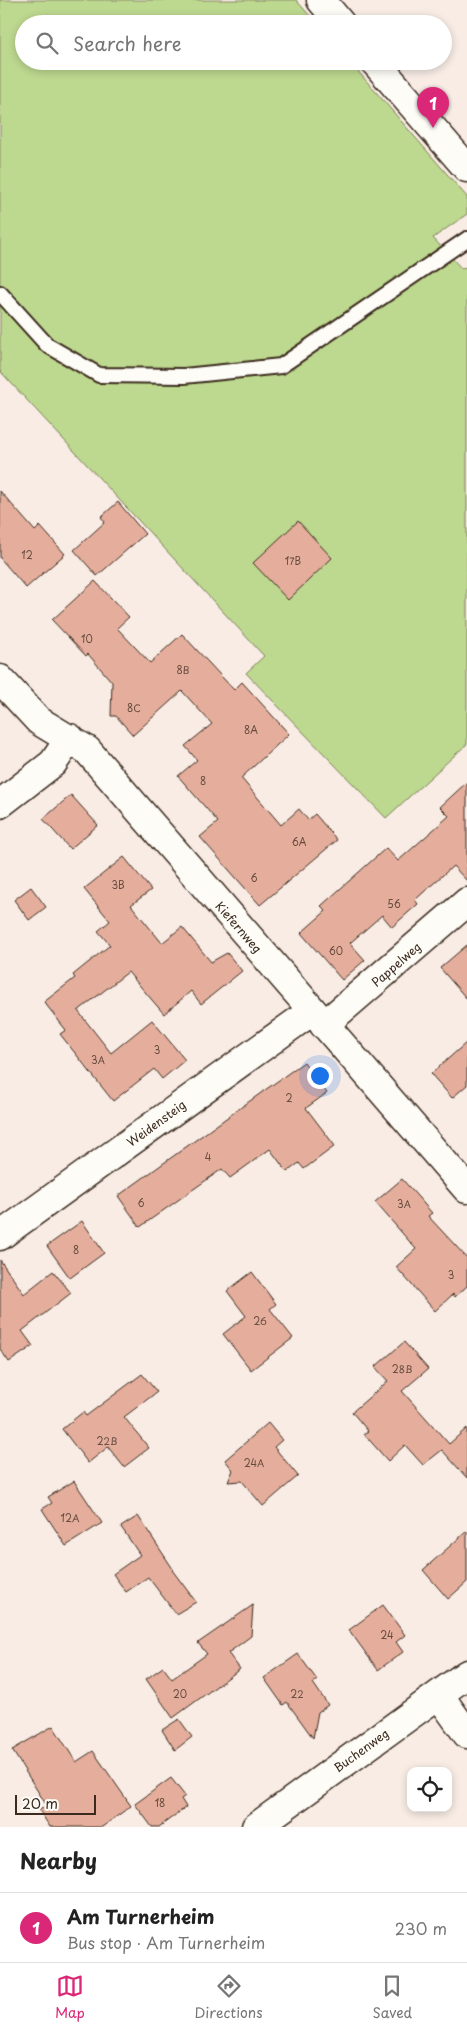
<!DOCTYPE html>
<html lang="en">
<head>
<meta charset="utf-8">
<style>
  :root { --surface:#fff; --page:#f6f6f6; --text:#222; --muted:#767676; --line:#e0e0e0; --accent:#db2777 }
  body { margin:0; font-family:"Playpen Sans",sans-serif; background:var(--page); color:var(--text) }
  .controls { position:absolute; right:15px; bottom:15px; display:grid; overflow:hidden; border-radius:10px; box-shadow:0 2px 8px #0003 }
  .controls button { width:45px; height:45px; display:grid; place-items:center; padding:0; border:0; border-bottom:1px solid var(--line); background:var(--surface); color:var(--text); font:25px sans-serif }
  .scale { position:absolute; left:15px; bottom:12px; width:81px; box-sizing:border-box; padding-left:5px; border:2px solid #3b2a1e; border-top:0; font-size:14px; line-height:18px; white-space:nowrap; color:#3b2a1e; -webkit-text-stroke:4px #fdfcf7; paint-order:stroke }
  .you { position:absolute; left:319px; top:1075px; width:18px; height:18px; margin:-12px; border:4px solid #fff; border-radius:50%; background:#1a73e8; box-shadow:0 0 0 8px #1a73e833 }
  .badge { display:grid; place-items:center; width:32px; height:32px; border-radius:50%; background:var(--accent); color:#fff; font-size:16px; font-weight:700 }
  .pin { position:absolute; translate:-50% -41px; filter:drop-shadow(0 1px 2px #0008) }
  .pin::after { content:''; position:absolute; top:26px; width:18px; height:15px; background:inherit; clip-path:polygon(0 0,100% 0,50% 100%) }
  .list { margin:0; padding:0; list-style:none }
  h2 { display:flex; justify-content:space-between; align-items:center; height:65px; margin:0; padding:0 20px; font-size:21px }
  h2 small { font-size:16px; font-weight:400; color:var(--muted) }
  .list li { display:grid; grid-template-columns:32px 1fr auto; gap:15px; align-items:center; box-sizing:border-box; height:70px; padding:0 20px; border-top:1px solid var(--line) }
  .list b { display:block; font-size:19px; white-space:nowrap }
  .list p { margin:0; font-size:16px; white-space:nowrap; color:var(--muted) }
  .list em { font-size:16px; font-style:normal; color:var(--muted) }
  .icon { flex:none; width:28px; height:28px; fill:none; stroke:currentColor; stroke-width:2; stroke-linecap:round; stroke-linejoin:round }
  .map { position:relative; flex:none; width:467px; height:1827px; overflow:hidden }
  .search { position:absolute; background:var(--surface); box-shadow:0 2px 8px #0003; left:15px; right:15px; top:15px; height:55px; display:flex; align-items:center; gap:12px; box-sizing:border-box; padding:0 18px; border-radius:28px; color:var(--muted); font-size:19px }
  .sheet { height:135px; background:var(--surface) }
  nav { display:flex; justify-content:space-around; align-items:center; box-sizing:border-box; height:70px; border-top:1px solid var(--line); background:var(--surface); font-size:14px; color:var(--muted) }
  nav a { display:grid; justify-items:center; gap:2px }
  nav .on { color:var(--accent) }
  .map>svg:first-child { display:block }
  .green { fill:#bdd88f; stroke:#7c8156 }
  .building { fill:#e5ae9c; stroke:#3b2a1e }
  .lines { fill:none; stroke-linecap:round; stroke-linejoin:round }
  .lane-casing { stroke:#3b2a1e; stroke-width:18 }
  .street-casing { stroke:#3b2a1e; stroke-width:31 }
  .lane { stroke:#fdfcf7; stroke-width:14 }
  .street { stroke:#fdfcf7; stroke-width:28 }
  .labels { text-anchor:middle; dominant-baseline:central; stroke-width:4; stroke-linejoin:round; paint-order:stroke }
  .number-label { font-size:10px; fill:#664b3e }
  .street-label { font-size:12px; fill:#3b2a1e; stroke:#fdfcf7 }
</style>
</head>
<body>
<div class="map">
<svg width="467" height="1827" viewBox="0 0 467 1827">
  <rect width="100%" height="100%" fill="#f8ece5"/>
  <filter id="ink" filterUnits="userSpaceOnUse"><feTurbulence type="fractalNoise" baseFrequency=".02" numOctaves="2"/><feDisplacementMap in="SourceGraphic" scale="10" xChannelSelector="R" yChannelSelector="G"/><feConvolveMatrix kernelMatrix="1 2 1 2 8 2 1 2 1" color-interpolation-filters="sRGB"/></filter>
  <g filter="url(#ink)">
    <path class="green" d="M0,0H296L317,24H24V61H349L467,197V214L433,238L462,269L467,266V744L386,818L246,673L264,656L0,371Z"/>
    <path class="building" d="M0,491L35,531L40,526L65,554L26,588L0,558Z
      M118,502L145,534L97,576L74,550L105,522L101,517Z
      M298,521L332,558L288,600L253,563Z
      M95,581L129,617L117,628L150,663L182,634L234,690L242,682L289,734L241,778L281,825L299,809L308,820L315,814L337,840L260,905L200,837L218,822L178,776L197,760L185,746L212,724L182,691L133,735L116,716H111L112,682L88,654L86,656L52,620Z
      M467,782V881L453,866L415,900L418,904L392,927L382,915L350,943L365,960L342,980L301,933L326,911L321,906L386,848L398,861L449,816L440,807Z
      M71,795L98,825L70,849L43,819Z
      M124,857L151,890L131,905L162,943L182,927L211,962L227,953L242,971L201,1004L191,991L164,1014L128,972L78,1011L111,1053L152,1020L185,1060L162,1079L154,1069L113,1101L60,1034L66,1030L44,1002L75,978L73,975L110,945L98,931L110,921L84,889Z
      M31,887L46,907L29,920L14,900Z
      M467,945V999L440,968Z
      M467,1042V1085L452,1098L431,1074Z
      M304,1062L327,1093L306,1108L335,1146L304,1169L299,1163L287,1172L270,1149L230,1178L222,1169L140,1227L118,1196Z
      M402,1179L432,1213L428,1216L467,1258V1286L455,1297L453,1294L435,1311L396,1267L416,1249L375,1202Z
      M82,1221L104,1253L70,1278L47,1246Z
      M0,1260L24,1294L53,1271L71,1293L22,1331L33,1346L9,1362L0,1349Z
      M252,1272L276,1304L270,1309L293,1338L251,1370L223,1334L246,1316L227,1291Z
      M404,1342L428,1369L402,1391L449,1444L467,1428V1478L442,1450L423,1465L405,1445L388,1461L364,1434L368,1431L352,1412L388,1381L375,1367Z
      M142,1374L157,1392L124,1417L149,1448L124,1467L108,1447L88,1463L62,1429L83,1412L86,1416Z
      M268,1423L282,1440L274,1447L298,1476L263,1506L242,1481L228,1482L233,1470L225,1460Z
      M74,1481L102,1523L66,1546L42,1509L52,1503L48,1497Z
      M138,1516L173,1569L172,1570L196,1602L176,1614L148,1577L126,1592L113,1574L140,1555L121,1527Z
      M467,1531V1582L448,1599L423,1570Z
      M253,1605L251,1636L228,1653L240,1669L173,1718L146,1679L163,1667L172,1679L207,1654L198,1643Z
      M383,1605L405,1635L396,1642L403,1652L378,1670L349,1630Z
      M298,1654L317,1680L313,1683L328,1705L318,1712L313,1738L287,1702L283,1705L264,1678Z
      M179,1719L192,1737L175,1750L162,1730Z
      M53,1726L76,1762L93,1751L131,1806L102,1827H50L39,1810L47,1806L12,1750Z
      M171,1778L185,1796L181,1799L186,1807L159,1827H152L135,1804Z"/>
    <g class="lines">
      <g class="lane-casing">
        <path id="lane" d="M0,293L47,345L99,375L184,376L281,366L467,239"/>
      </g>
      <g class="street-casing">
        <path id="street" d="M321,0L341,24
          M374,61L467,168
          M0,679L39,721L87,750L467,1189
          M0,804L53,763L70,738
          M324,1025L467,902
          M0,1236L312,1011
          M439,1695L467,1734
          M256,1827L467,1674"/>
      </g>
      <use href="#lane" class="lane"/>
      <use href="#street" class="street"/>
    </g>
  </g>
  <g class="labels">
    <g class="number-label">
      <text x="27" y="554">12</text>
      <text x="293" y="560">17B</text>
      <text x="87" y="638">10</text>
      <text x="183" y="669">8B</text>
      <text x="134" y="707">8C</text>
      <text x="251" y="729">8A</text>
      <text x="203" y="780">8</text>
      <text x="299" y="841">6A</text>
      <text x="254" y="877">6</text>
      <text x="118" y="884">3B</text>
      <text x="394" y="903">56</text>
      <text x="336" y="950">60</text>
      <text x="157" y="1049">3</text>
      <text x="98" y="1059">3A</text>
      <text x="289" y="1097">2</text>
      <text x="208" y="1156">4</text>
      <text x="141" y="1202">6</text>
      <text x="404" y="1203">3A</text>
      <text x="76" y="1249">8</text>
      <text x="451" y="1274">3</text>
      <text x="260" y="1320">26</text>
      <text x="402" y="1368">28B</text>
      <text x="107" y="1440">22B</text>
      <text x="254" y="1462">24A</text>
      <text x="70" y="1517">12A</text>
      <text x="387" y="1634">24</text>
      <text x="180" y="1693">20</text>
      <text x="297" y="1693">22</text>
      <text x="160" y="1802">18</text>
    </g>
    <g class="street-label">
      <text transform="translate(239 927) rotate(49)">Kiefernweg</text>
      <text transform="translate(396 964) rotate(-41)">Pappelweg</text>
      <text transform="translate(156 1123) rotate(-36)">Weidensteig</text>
      <text transform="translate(361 1750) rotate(-36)">Buchenweg</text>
    </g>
  </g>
</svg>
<div class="controls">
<button><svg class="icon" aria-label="locate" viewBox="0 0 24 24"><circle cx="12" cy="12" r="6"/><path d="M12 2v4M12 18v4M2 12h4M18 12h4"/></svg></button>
</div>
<div class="scale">20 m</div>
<div class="you"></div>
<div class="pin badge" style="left:433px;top:128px">1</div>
<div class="search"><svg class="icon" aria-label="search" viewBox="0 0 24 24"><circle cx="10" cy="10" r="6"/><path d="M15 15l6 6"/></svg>Search here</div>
</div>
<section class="sheet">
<h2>Nearby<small></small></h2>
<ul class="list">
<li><span class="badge">1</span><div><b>Am Turnerheim</b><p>Bus stop · Am Turnerheim</p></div><em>230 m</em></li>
</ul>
</section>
<nav>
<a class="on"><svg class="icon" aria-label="map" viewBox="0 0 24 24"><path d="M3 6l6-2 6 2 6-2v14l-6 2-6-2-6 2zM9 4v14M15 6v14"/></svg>Map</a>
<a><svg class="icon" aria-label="directions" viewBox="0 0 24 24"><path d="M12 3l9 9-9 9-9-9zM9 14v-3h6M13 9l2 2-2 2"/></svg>Directions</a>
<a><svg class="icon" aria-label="saved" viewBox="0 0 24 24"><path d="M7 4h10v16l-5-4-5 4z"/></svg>Saved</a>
</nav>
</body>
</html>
